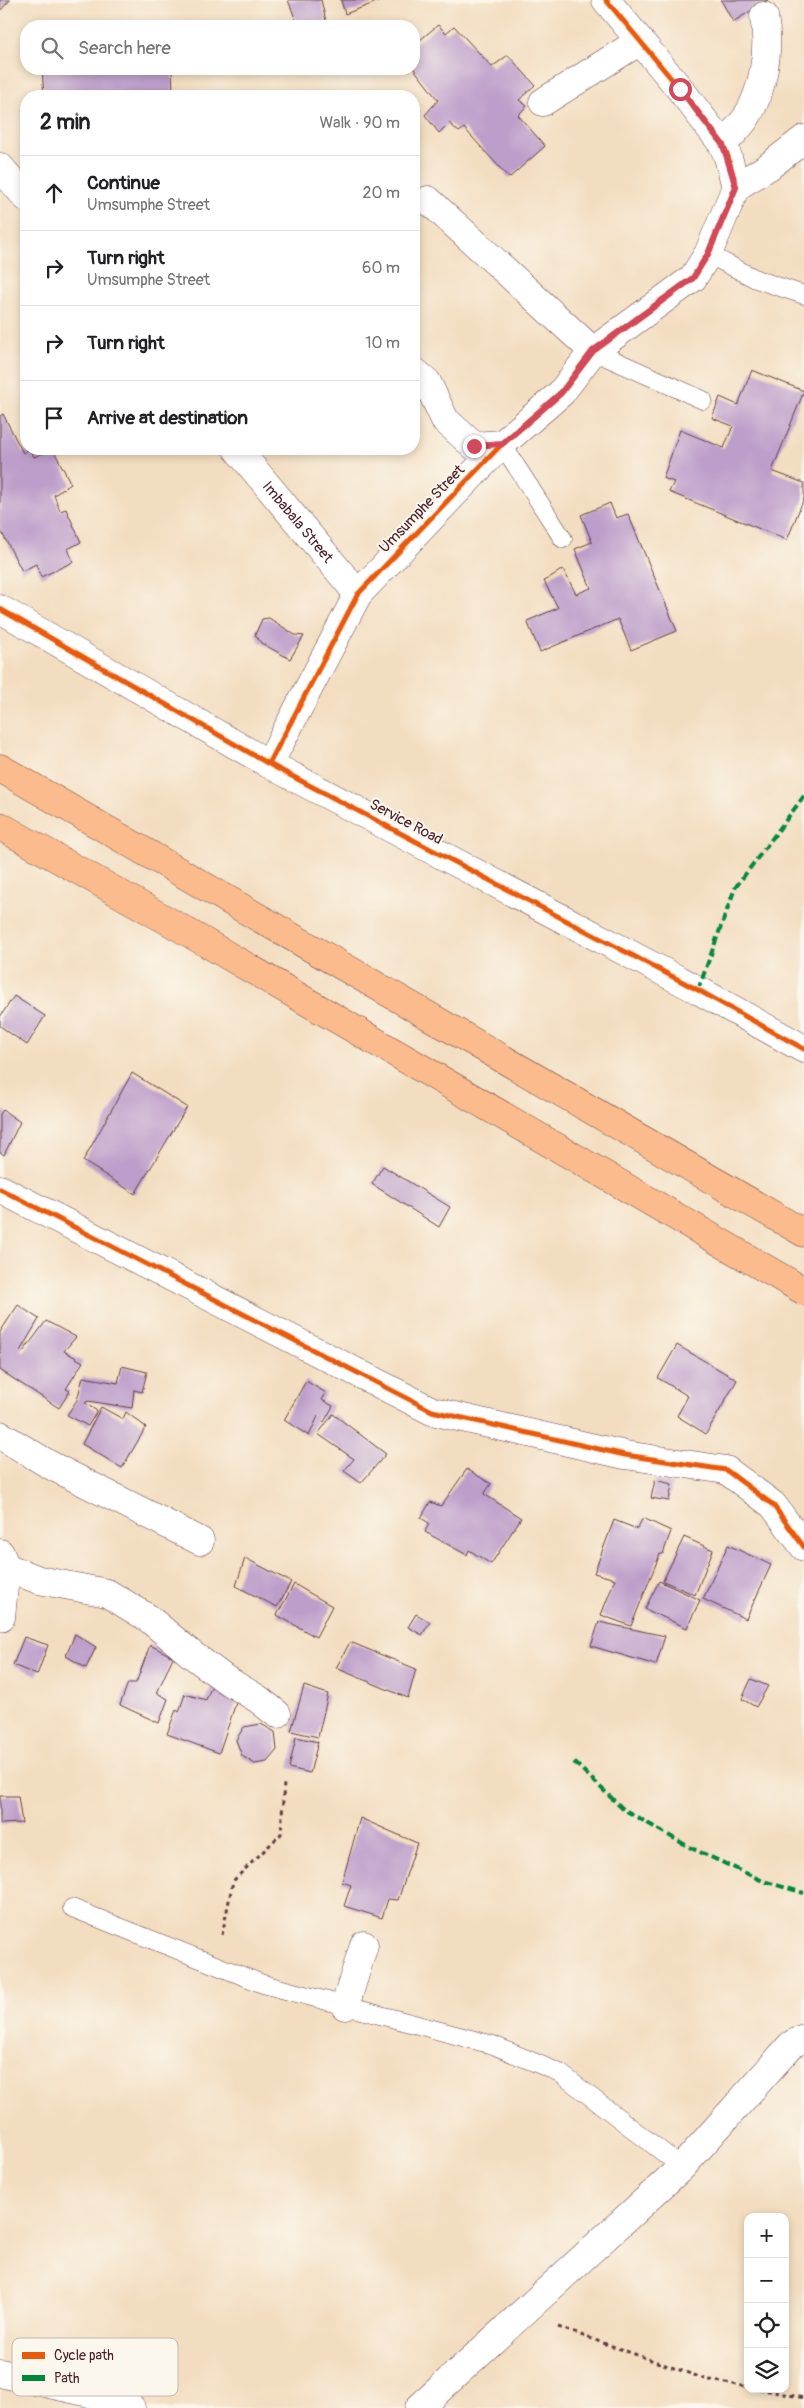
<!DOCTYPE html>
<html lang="en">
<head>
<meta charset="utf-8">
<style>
  :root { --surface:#fff; --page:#f2f2f2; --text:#202124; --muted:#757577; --line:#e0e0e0 }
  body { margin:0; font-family:Pangolin,sans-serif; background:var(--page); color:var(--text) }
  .controls { position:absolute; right:15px; bottom:15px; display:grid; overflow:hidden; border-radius:10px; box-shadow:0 2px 8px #0003 }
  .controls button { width:45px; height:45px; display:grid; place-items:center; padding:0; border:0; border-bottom:1px solid var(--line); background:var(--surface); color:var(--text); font:25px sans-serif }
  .stop { position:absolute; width:15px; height:15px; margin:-11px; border:4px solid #d1495b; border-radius:50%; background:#fff }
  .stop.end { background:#d1495b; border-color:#fff; box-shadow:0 1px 5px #0008 }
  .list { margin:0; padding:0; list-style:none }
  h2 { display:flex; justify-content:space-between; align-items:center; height:65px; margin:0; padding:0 20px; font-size:21px }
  h2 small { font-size:16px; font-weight:400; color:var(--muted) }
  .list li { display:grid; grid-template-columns:32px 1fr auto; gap:15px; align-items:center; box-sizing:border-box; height:75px; padding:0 20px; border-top:1px solid var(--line) }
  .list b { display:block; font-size:19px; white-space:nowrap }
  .list p { margin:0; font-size:16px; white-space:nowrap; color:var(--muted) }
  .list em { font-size:16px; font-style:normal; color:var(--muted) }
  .icon { flex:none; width:28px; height:28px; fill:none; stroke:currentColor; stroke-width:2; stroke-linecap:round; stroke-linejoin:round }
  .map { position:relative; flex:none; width:804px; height:2408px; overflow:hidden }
  .search { position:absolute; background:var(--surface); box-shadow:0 2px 8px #0003; left:20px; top:20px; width:400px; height:55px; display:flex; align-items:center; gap:12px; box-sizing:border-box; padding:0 18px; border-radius:20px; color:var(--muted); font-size:19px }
  .panel { position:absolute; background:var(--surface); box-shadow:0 2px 8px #0003; left:20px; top:90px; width:400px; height:365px; border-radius:20px }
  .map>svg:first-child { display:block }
  .building { fill:#bd9eca }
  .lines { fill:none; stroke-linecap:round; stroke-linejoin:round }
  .service-casing { stroke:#633c41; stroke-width:19 }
  .minor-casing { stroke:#633c41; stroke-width:29 }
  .tertiary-casing { stroke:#633c41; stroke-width:29 }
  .motorway-casing { stroke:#633c41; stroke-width:29 }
  .path { stroke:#633c41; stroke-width:3; stroke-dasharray:4 4; stroke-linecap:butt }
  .service { stroke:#fff; stroke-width:18 }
  .minor { stroke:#fff; stroke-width:28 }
  .tertiary { stroke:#fff; stroke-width:28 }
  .motorway { stroke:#fbbb8c; stroke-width:28 }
  .quiet { stroke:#00873e; stroke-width:4; stroke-dasharray:8 4; stroke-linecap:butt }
  .cycleway-casing { stroke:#fbf7ec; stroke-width:8 }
  .cycleway { stroke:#e8590c; stroke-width:5 }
  .route { stroke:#d1495b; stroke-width:6 }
  .labels { text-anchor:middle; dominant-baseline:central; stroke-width:4; stroke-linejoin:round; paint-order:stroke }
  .street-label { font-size:15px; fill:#4a1f2b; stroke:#fbf7ec }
  .key { fill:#fbf7ec; stroke:#c6b6b2; stroke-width:1 }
  .key-label { font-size:14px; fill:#4a1f2b }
</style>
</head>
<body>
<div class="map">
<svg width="804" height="2408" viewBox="0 0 804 2408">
  <rect width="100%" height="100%" fill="#fbf7ec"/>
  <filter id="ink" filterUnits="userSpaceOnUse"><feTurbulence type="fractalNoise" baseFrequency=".02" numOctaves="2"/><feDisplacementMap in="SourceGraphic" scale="10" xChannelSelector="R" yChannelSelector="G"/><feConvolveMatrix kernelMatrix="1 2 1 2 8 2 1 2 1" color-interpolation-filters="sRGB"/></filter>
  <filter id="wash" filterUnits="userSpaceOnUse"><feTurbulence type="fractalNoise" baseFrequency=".0096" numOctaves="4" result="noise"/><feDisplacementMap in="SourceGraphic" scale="20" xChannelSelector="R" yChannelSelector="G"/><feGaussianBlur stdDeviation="1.12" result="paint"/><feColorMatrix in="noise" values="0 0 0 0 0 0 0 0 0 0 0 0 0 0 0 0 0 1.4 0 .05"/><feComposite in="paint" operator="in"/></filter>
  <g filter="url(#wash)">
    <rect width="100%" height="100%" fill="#f3ddc0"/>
    <g id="blocks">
      <path class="building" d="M0,0H10L0,11Z
        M288,0H321L327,25L298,26Z
        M341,0H382L345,14Z
        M721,0H768L733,22Z
        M438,25L446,33L454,26L492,67L508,55L535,85L519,100L527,106L518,115L545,146L509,178L464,128L459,132L449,123L439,133L425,115L438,100L414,69V60L418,55L414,45Z
        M42,69H172L173,94L148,96H44Z
        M752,370L804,391L772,471L804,483V498L787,540L669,492L674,482L663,478L680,430L724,448L733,426L712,418L720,397L738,405Z
        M3,414L23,453L30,449L34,457L53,449L71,484L54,495L60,511L66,509L81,542L68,549L73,562L41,577L36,564L22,571L0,529V416Z
        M610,503L616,518L628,514L677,631L631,650L618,619L540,652L527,621L558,608L544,581L563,569L576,594L591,588L575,549L592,542L581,515Z
        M269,618L295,635L304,636L290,659L261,643L255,635L262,619Z
        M14,996L45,1016L27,1045L0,1026V1017Z
        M132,1073L187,1107L135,1194L83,1161Z
        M3,1110L20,1122L4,1155L0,1152V1114Z
        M383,1166L450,1207L439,1227L372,1184Z
        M18,1305L39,1319L20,1351L23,1352L46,1321L76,1337L64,1351L83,1362L66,1389L70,1391L59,1408L0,1370V1332Z
        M677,1345L737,1380L706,1434L677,1416L688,1396L658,1378Z
        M122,1366L147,1372L142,1392L134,1390L132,1408L88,1401L85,1403L97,1411L88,1426L67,1415L77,1400L83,1377L118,1383Z
        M306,1381L326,1393L322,1400L333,1406L324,1422L318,1416L309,1436L284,1420Z
        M101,1407L123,1419L126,1412L146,1427L122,1468L82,1444Z
        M333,1414L386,1454L361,1483L344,1471L354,1459L318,1434Z
        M467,1469L491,1484L484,1494L521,1518L491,1564L469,1550L467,1555L425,1532L429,1523L421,1518L430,1502L441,1506Z
        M655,1480L672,1484L669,1501L651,1498Z
        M643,1518L671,1531L663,1554H660L631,1626L601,1615L615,1579L594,1573L614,1520L637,1529Z
        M684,1537L713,1550L695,1595L663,1581Z
        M728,1545L771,1565L746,1619L703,1599Z
        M245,1558L291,1582L277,1607L236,1586Z
        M659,1581L700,1600L687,1628L645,1609Z
        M294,1584L332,1606L316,1637L277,1615Z
        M416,1614L430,1622L422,1635L408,1627Z
        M599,1622L665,1636L656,1665L591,1646Z
        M75,1634L96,1647L86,1668L66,1656Z
        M24,1637L48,1645L37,1675L13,1665Z
        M350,1642L416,1669L408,1698L336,1668Z
        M150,1645L173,1657L157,1693L168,1699L159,1723L120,1705L128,1683H136Z
        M751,1679L768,1686L756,1707L742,1699Z
        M212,1685L239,1694L219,1753L167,1734L176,1710L179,1712L185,1694L206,1700Z
        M304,1686L328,1694L318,1737L291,1731Z
        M261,1724L275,1732L277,1750L267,1762L255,1764L242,1756L236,1740L244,1727Z
        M296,1737L318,1742L310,1773L289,1768Z
        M0,1796H18L22,1823L0,1824Z
        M360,1818L417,1843L398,1900L388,1899L382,1918L344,1906L351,1885L342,1882Z"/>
    </g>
  </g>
  <g filter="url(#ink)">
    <use href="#blocks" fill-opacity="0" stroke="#633c41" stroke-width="1"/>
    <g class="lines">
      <g class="service-casing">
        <path id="service" d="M708,254L756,279L804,295
          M593,351L703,400
          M502,444L563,539
          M72,1908L263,1984L493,2045L560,2073L682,2167"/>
      </g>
      <g class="minor-casing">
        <g id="minor">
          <path d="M543,102L640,41"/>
          <path d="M723,145C730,136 739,128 746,118C764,90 770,49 764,16"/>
          <path d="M0,167L26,197"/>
          <path d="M736,187L768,167L804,139"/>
          <path d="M428,200L593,351"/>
          <path d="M414,371L427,382L445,420L474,446L502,444"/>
          <path id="s1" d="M237,449L358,594"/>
          <path d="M0,609L269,764L698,990L804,1049"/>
          <path d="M269,764L358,594L502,444L561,393L593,351L693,278L708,254L736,187L728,157L723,145L680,89L606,0"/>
          <path d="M0,1435L50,1465L200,1541"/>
          <path d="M0,1553L6,1567L1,1617"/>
          <path d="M6,1567L39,1580L107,1593L148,1618L190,1653L225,1679L258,1699L277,1714"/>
          <path d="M345,2006L364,1945"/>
          <path d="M0,2373L90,2393L131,2408"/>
          <path d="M419,2408L682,2167L791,2045L804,2038"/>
        </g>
      </g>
      <g class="tertiary-casing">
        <path id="tertiary" d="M0,1189L432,1411L625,1455L726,1470L773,1505L804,1547"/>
      </g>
      <g class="motorway-casing">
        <path id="motorway" d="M0,768L804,1233
          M0,826L177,926L804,1291"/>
      </g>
      <path class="path" d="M222,1935L233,1881L281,1834L284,1782
        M558,2327L705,2379L748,2387
        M759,2389L804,2398"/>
      <use href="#service" class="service"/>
      <use href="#minor" class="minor"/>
      <use href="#tertiary" class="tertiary"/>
      <use href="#motorway" class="motorway"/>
      <path class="quiet" d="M698,990L735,888L804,796
        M574,1762L623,1809L689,1847L763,1881L804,1893"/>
      <g class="cycleway-casing">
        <path id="cycleway" d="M0,609L269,764L698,990L804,1049
          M269,764L358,594L502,444L561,393L593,351L693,278L708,254L736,187L728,157L723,145L680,89L606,0
          M0,1189L432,1411L625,1455L726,1470L773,1505L804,1547"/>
      </g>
      <use href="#cycleway" class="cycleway"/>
    </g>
  </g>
  <g class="lines" filter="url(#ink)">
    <path class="route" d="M474,446L502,444L561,393L593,351L693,278L708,254L736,187L723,145L680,89"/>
  </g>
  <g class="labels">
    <g class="street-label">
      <text transform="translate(422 509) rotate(-46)">Umsumphe Street</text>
      <text stroke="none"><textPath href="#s1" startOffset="95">Imbabala Street</textPath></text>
      <text transform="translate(406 822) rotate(28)">Service Road</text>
    </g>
  </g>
  <rect x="12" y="2338" width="166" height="58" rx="8" class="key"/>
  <rect x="22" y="2352" width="23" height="7" fill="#e8590c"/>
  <rect x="22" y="2375" width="23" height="6" fill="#00873e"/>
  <g class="key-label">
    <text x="54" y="2360">Cycle path</text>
    <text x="54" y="2383">Path</text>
  </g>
</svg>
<div class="controls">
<button>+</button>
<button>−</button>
<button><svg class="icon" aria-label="locate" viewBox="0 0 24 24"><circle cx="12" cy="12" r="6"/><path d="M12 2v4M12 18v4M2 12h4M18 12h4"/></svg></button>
<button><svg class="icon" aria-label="layers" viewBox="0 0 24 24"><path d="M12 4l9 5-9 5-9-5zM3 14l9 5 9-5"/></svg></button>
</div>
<div class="stop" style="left:680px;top:89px"></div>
<div class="stop end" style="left:474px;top:446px"></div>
<div class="search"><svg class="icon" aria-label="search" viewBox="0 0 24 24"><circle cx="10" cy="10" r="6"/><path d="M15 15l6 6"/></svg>Search here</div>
<section class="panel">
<h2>2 min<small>Walk · 90 m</small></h2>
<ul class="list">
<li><svg class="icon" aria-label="ahead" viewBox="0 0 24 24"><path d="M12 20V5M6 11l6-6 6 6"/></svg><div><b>Continue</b><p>Umsumphe Street</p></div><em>20 m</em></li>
<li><svg class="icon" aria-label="right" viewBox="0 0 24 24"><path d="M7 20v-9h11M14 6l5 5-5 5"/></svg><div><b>Turn right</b><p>Umsumphe Street</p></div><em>60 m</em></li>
<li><svg class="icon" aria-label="right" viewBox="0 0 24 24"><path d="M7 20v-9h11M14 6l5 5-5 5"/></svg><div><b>Turn right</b></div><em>10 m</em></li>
<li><svg class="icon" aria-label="arrive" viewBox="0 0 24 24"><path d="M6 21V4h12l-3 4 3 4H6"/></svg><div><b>Arrive at destination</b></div></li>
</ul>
</section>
</div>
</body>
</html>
